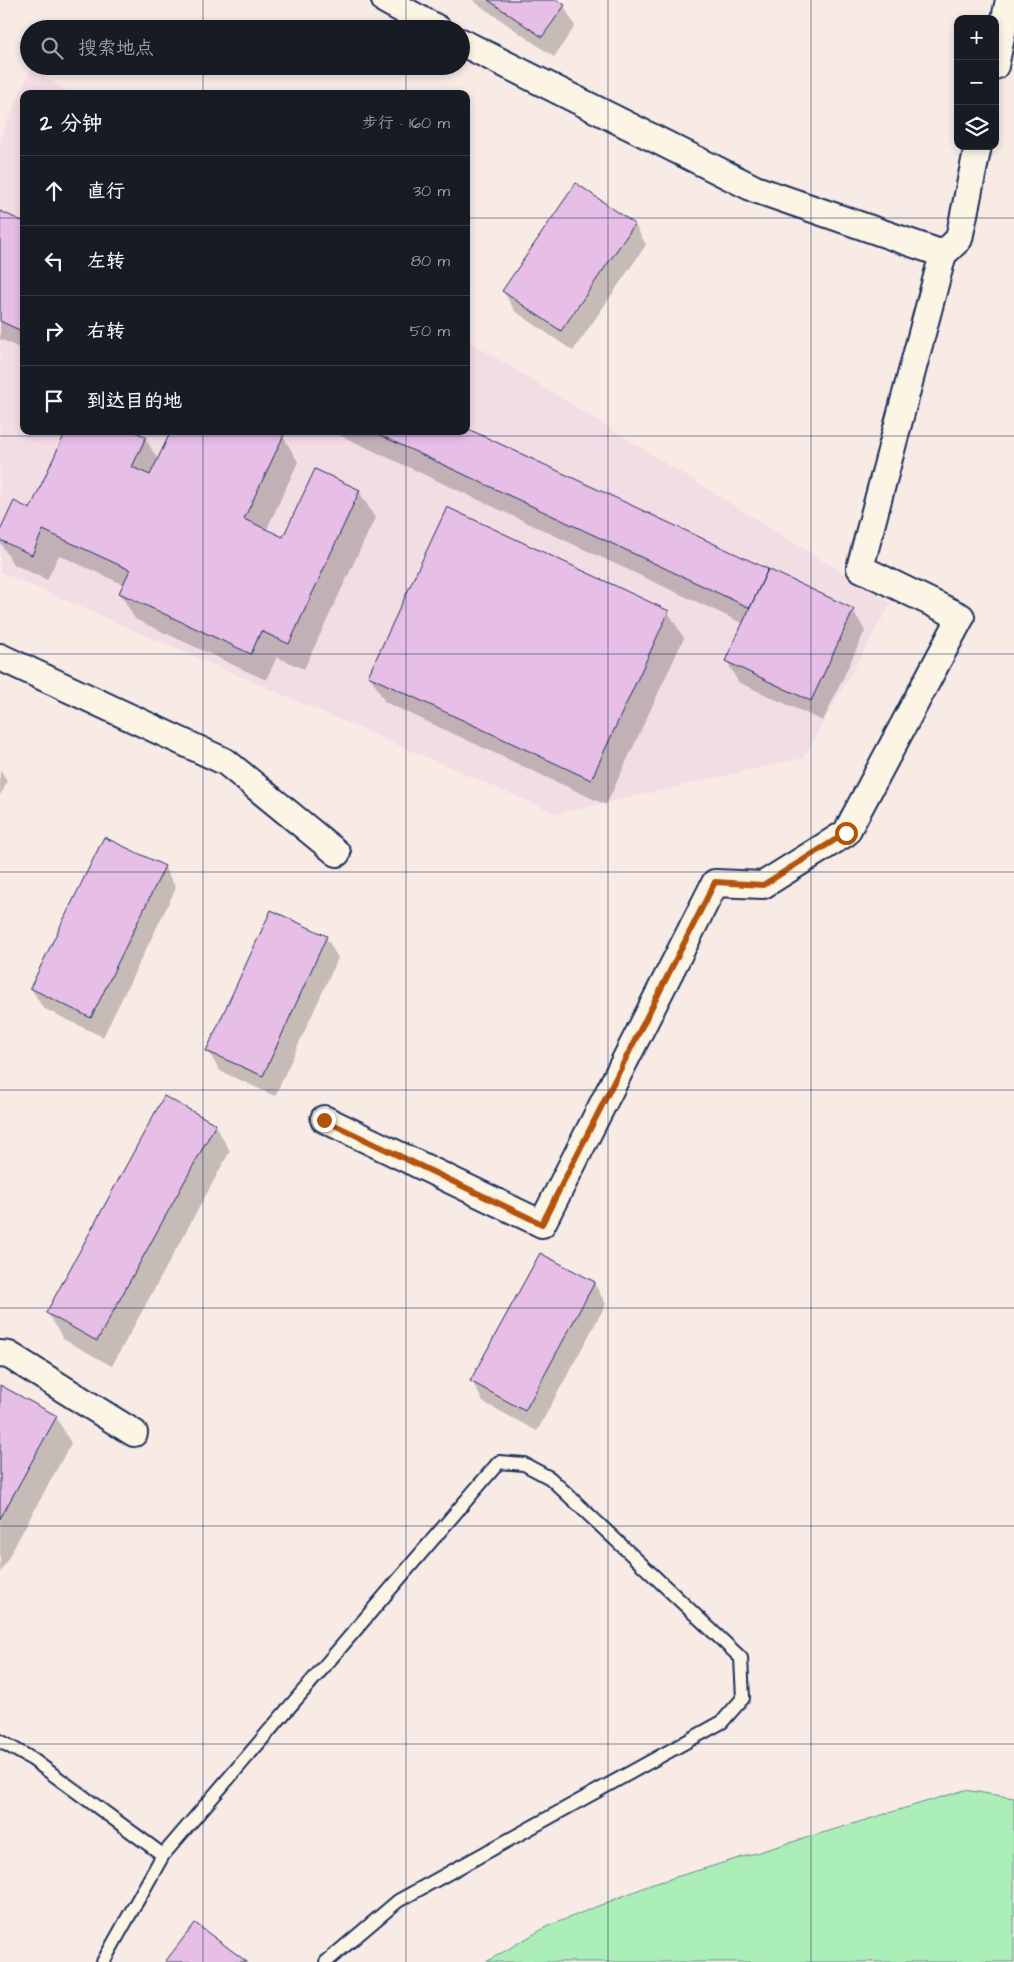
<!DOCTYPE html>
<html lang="zh">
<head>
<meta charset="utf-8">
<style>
  :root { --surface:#171b24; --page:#20242c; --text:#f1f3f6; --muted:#9ea1a6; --line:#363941 }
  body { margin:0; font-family:"Architects Daughter","LXGW WenKai TC",sans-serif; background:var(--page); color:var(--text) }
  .controls { position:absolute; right:15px; top:15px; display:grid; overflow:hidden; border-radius:10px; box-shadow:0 2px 8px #0003 }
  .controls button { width:45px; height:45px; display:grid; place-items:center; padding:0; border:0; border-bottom:1px solid var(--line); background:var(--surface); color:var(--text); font:25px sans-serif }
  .stop { position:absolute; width:15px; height:15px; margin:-11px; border:4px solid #b45309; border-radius:50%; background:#fff }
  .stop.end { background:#b45309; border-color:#fff; box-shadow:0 1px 5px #0008 }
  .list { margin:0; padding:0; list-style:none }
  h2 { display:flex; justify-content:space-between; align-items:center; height:65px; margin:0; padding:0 20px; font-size:21px }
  h2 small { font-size:16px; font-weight:400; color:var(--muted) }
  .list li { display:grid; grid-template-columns:32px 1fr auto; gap:15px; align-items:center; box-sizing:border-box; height:70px; padding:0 20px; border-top:1px solid var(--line) }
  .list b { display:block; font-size:19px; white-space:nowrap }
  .list em { font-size:16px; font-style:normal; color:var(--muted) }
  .icon { flex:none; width:28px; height:28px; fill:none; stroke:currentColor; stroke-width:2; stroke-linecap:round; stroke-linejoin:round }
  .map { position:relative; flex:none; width:1014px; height:1962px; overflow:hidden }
  .search { position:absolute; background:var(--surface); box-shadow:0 2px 8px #0003; left:20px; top:20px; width:450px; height:55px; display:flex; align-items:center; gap:12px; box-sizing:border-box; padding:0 18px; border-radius:28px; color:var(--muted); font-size:19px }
  .panel { position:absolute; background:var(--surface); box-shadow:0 2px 8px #0003; left:20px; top:90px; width:450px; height:345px; border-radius:10px }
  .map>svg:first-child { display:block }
  .built { fill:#f3dde5 }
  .green { fill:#aceeb8; stroke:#648e8b }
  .shadow { fill:#0003 }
  .building { fill:#e7bee5; stroke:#1b2f5e }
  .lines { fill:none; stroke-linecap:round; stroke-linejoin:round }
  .lane-casing { stroke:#1b2f5e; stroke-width:16 }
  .street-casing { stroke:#1b2f5e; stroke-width:30 }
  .lane { stroke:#fcf5e5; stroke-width:12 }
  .street { stroke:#fcf5e5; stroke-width:26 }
  .route { stroke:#b45309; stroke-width:6 }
  .grid { fill:none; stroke:#1b2f5e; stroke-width:1; stroke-opacity:0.55 }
</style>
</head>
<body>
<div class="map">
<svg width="1014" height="1962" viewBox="0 0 1014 1962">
  <rect width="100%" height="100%" fill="#f8eae5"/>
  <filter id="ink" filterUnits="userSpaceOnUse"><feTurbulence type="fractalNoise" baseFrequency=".02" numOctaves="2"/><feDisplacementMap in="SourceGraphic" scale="10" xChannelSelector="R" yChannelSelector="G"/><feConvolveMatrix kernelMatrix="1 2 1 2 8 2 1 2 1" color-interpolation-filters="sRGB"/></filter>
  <g filter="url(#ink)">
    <path class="built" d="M31,68L72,94H24V431H466V339L891,603L803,758L557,814L0,572V138Z"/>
    <path class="green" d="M965,1790L1014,1798V1962H486L546,1927L653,1884Z"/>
    <path class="shadow" d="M472,0H555L564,6L575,26L554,57Z
      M577,185L635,225L646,245L573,351L515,311L503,291Z
      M0,212L24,223V350L0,339Z
      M331,431H466L853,610L865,631L823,721L738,682L727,661L744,624Z
      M283,436L298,462L266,531L284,539L359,491L375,518L304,669L277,657L266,680L135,619L120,593L124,585L59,555L47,580L13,564L0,542V533L31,510L145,438L159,461Z
      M668,612L684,638L606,805L385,702L370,676Z
      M0,769L7,782L0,796Z
      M164,867L176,888L103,1037L43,1008L31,988Z
      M326,937L338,958L275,1096L220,1071L208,1051Z
      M215,1125L230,1151L112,1366L63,1339L48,1313Z
      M594,1283L606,1304L537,1431L483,1402L472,1381Z
      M0,1386L56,1417L71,1443L0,1573Z"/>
    <path class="building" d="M488,0H557L565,5L542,37Z
      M576,183L635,224L561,331L502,291Z
      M0,211L24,222V332L0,321Z
      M466,428L768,569L750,608L371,431H466Z
      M66,431H134L146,437L132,467L150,475L171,431H276L284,435L244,519L283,537L315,469L360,490L289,644L261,631L251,654L119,593L130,570L43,530L32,555L0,540V531L14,501L30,509Z
      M447,507L669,611L591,780L368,676Z
      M768,569L854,609L811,701L725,661Z
      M104,837L165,866L91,1018L30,988Z
      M271,910L327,936L263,1076L206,1051Z
      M164,1096L216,1124L97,1341L46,1313Z
      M540,1253L595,1282L525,1411L470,1381Z
      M0,1385L57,1416L0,1519Z
      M195,1923L247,1962H165Z"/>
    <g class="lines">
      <g class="lane-casing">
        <path id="lane" d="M0,1741L32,1759L163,1855L103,1962
          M163,1855L499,1462L524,1464L550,1478L741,1658L743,1698L722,1722L398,1901L326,1962"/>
      </g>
      <g class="street-casing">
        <path id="street" d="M385,0L438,29
          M995,66L1009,0
          M943,254L959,239L978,146
          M0,657L226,762L337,853
          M324,1119L542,1224L715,883L763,885L846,833L961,617L860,568L943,254L755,189L461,42
          M0,1354L9,1355L134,1433"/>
      </g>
      <use href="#lane" class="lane"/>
      <use href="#street" class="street"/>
    </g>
  </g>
  <g class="lines" filter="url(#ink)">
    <path class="route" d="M324,1120L542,1224L715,882L763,885L846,833"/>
  </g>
  <path class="grid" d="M203,0V29M406,0V29M608,0V1962M811,0V1962M203,66V94M406,66V94M0,218H24M466,218H1014M203,431V1962M406,431V1962M0,436H1014M0,654H1014M0,872H1014M0,1090H1014M0,1308H1014M0,1526H1014M0,1744H1014"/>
</svg>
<div class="controls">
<button>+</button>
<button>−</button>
<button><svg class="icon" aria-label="layers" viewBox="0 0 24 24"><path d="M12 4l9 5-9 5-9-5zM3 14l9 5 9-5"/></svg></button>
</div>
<div class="stop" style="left:846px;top:833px"></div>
<div class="stop end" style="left:324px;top:1120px"></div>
<div class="search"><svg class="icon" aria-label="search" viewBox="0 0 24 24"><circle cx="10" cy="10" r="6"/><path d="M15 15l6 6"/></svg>搜索地点</div>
<section class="panel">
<h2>2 分钟<small>步行 · 160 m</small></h2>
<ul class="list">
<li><svg class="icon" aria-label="ahead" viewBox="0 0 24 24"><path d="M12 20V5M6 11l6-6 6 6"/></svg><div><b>直行</b></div><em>30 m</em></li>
<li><svg class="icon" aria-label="left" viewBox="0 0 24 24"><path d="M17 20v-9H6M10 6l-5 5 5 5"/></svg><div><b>左转</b></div><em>80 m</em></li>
<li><svg class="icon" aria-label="right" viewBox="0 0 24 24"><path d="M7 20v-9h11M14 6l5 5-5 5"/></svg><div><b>右转</b></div><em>50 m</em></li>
<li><svg class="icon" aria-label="arrive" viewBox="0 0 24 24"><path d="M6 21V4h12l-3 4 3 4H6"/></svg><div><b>到达目的地</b></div></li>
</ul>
</section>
</div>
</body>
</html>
